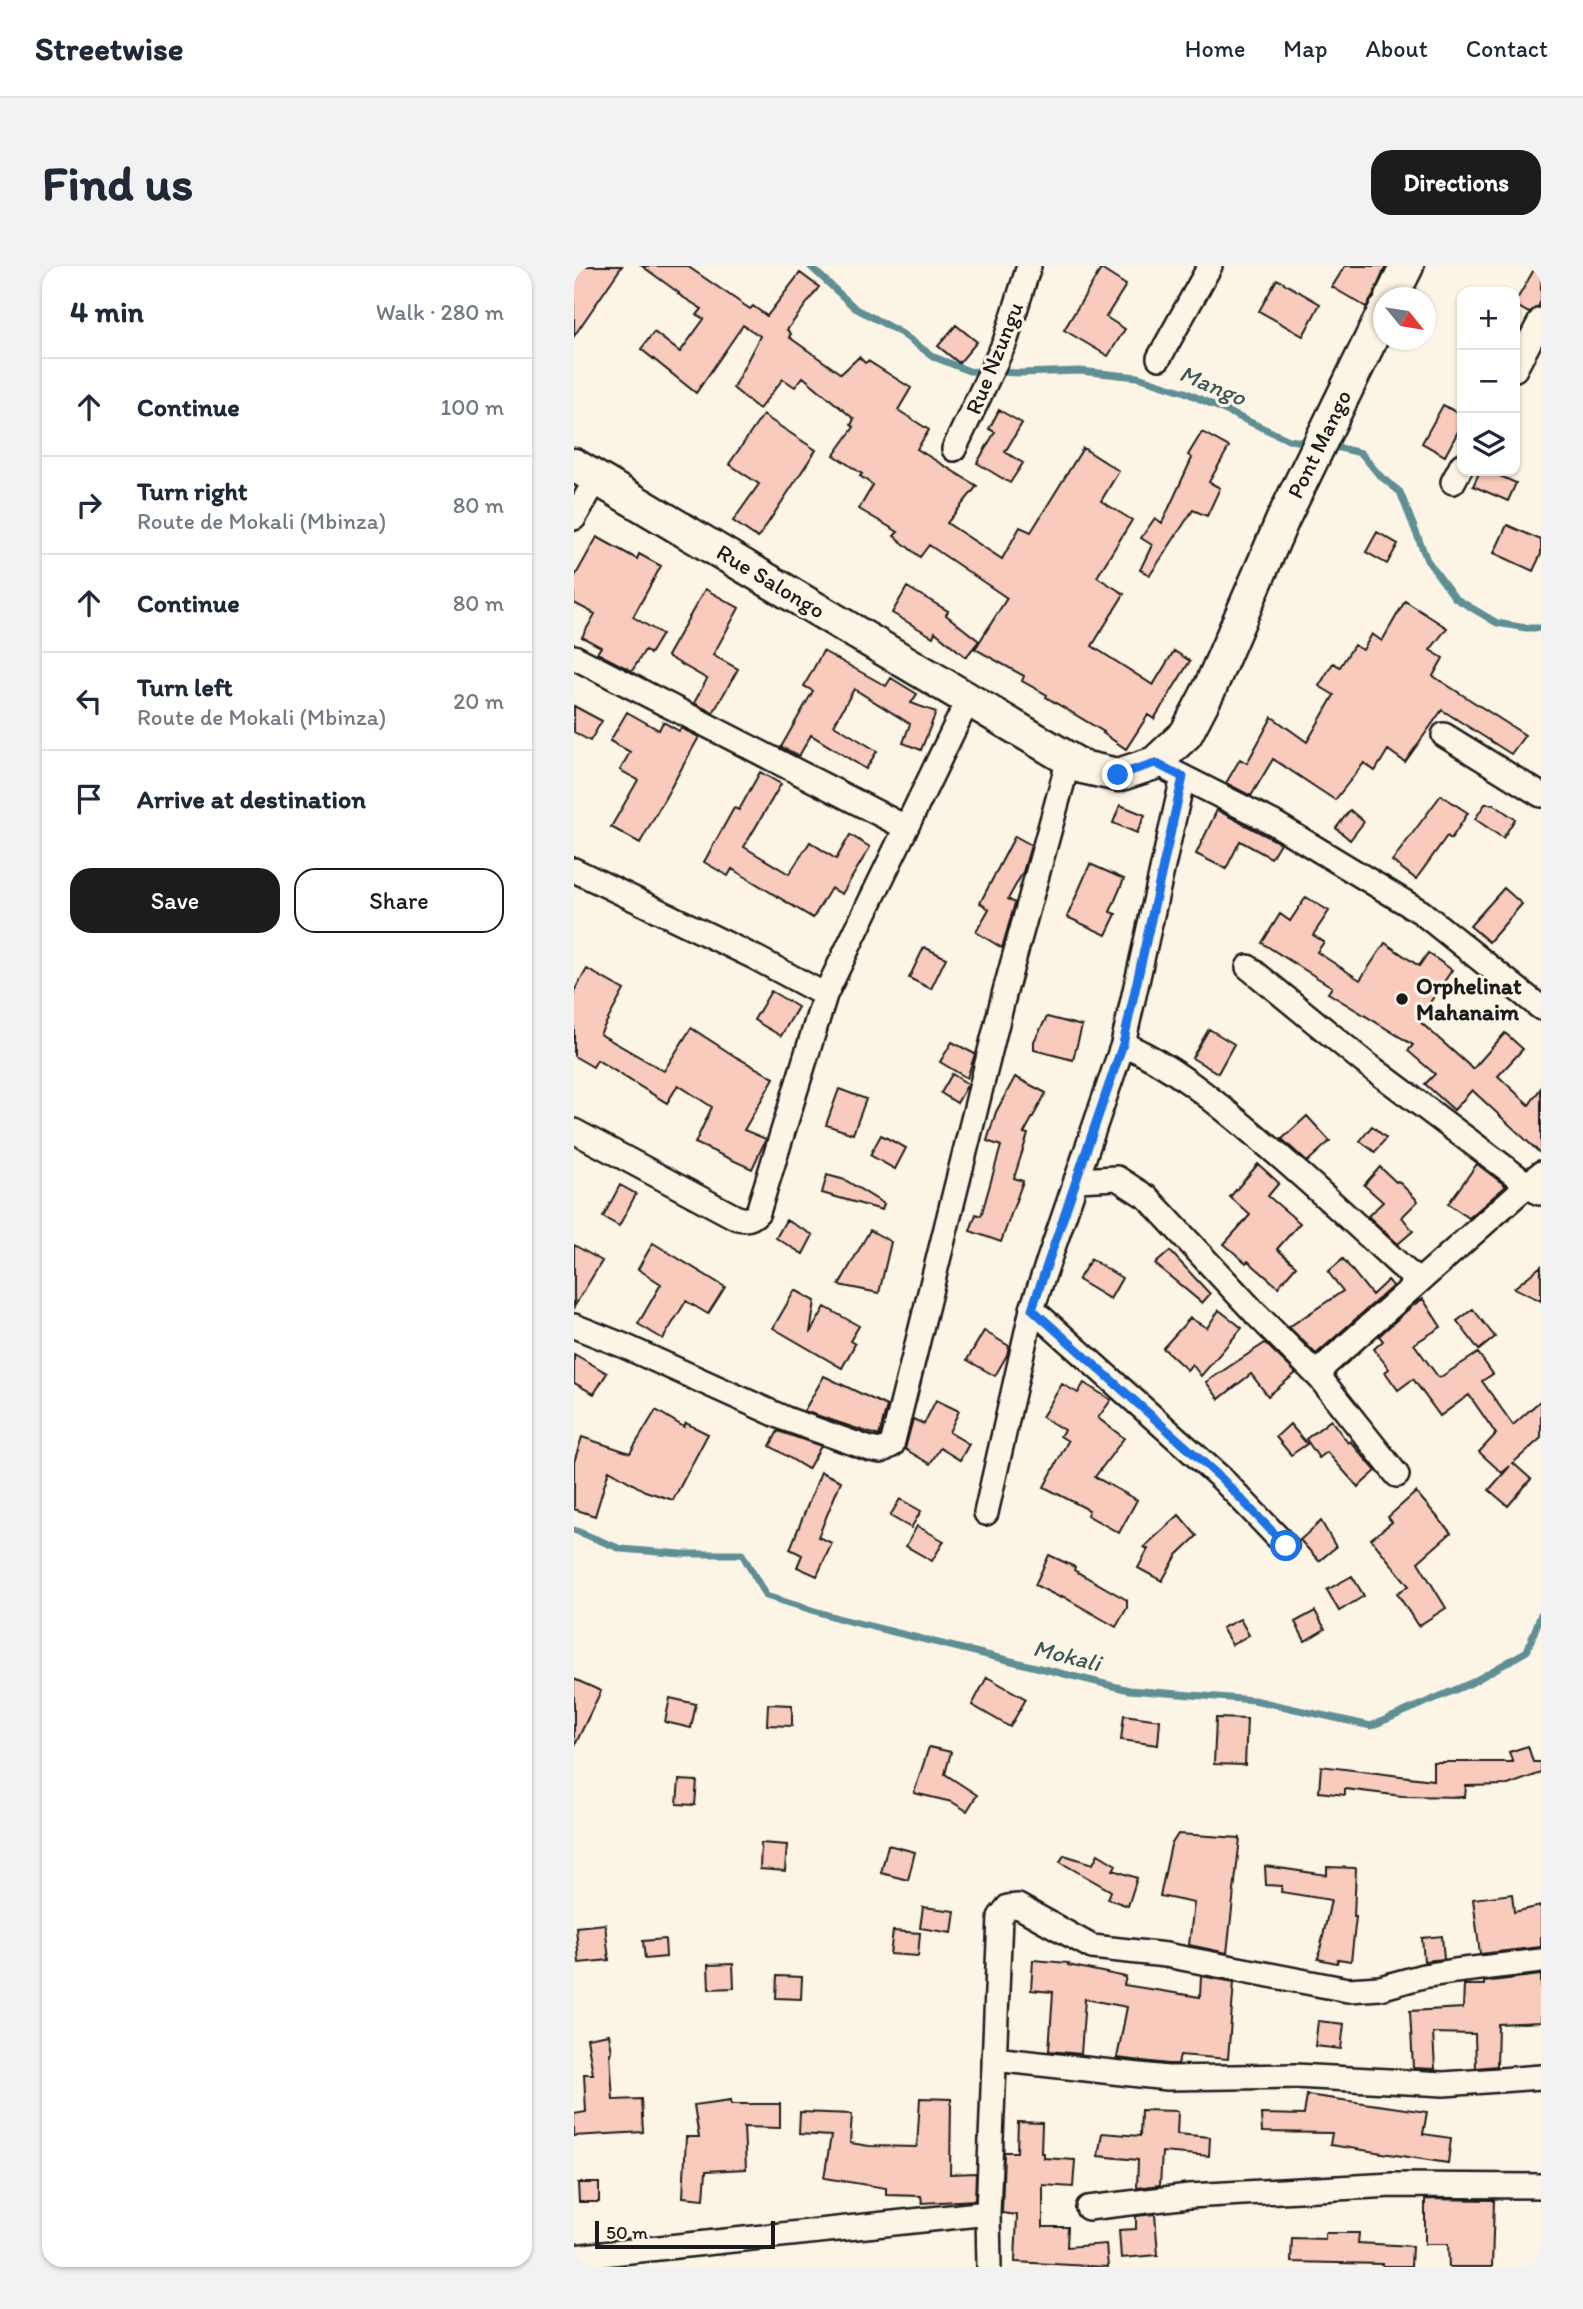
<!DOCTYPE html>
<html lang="en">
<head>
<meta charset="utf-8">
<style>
  :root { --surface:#fff; --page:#f2f2f3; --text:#1f2937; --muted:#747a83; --line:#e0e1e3; --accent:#1c1c1c }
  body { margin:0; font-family:Itim,sans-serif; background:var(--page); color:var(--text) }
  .controls { position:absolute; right:21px; top:21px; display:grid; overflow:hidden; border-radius:14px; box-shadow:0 2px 5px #0004 }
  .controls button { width:63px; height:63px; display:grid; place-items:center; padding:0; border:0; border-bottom:2px solid var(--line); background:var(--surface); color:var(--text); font:35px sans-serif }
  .compass { position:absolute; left:799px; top:21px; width:63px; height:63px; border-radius:50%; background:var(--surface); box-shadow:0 2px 5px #0004; rotate:120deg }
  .scale { position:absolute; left:21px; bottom:18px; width:180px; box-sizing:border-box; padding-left:7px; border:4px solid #1c1c1c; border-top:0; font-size:19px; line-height:24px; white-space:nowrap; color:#1c1c1c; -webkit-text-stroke:5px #fcf5e5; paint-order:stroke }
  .stop { position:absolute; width:21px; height:21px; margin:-16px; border:5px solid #1a73e8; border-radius:50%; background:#fff }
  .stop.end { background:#1a73e8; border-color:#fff; box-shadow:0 2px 7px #0008 }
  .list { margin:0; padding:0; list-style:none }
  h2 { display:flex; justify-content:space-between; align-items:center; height:91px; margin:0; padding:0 28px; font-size:30px }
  h2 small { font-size:23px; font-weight:400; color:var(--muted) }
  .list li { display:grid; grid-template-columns:46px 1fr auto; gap:21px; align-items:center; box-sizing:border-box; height:98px; padding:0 28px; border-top:2px solid var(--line) }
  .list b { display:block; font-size:26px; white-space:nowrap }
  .list p { margin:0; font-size:23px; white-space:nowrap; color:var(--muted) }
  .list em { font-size:23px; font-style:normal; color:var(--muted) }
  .actions { display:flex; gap:14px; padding:21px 28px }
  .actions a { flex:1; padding:16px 0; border:2px solid var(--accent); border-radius:21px; text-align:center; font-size:24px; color:var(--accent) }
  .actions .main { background:var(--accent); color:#fff }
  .icon { flex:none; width:38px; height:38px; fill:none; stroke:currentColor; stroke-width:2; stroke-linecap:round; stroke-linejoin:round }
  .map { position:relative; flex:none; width:967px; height:2001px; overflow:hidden; border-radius:21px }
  header { display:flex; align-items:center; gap:42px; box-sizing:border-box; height:98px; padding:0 35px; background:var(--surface); border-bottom:2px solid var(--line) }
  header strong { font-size:33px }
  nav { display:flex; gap:38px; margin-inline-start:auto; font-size:24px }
  .intro { display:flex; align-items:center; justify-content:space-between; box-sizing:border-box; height:168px; padding:0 42px }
  h1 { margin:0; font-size:49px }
  .button { padding:18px 32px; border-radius:21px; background:var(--accent); color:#fff; font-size:24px; font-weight:700 }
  main { display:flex; gap:42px; padding:0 42px }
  aside { flex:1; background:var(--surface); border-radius:21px; box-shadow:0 2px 5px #0004 }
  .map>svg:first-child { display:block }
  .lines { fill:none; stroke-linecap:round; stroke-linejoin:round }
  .stream { stroke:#5f8f95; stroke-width:7 }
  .building { fill:#f9cbbc; stroke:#1c1c1c; stroke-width:2 }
  .street-casing { stroke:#1c1c1c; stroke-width:28 }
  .secondary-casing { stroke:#1c1c1c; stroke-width:37 }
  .street { stroke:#fcf5e5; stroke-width:23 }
  .secondary { stroke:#fcf5e5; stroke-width:32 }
  .route { stroke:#1a73e8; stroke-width:9 }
  .poi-dot { fill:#1c1c1c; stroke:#fcf5e5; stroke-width:2.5 }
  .labels { text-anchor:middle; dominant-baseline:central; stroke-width:6; stroke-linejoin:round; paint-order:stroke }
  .street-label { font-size:23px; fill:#1c1c1c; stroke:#fcf5e5 }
  .poi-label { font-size:23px; font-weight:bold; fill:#1c1c1c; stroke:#fcf5e5; text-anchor:start }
  .water-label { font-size:24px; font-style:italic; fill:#3d5658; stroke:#fcf5e5 }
</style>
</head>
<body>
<header>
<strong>Streetwise</strong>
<nav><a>Home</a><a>Map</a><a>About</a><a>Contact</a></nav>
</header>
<div class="intro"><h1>Find us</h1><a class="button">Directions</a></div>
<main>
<aside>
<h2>4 min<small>Walk · 280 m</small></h2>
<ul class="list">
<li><svg class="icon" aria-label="ahead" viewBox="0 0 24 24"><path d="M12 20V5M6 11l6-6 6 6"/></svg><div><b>Continue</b></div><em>100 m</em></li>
<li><svg class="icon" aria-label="right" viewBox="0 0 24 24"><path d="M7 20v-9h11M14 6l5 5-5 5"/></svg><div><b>Turn right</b><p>Route de Mokali (Mbinza)</p></div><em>80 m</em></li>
<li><svg class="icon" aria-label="ahead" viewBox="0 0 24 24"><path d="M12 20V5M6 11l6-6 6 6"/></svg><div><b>Continue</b></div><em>80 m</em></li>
<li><svg class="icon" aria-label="left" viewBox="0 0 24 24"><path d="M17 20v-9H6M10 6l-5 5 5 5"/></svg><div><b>Turn left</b><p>Route de Mokali (Mbinza)</p></div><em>20 m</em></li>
<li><svg class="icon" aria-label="arrive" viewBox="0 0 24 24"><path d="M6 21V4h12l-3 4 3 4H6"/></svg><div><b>Arrive at destination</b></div></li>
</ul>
<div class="actions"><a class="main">Save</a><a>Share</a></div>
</aside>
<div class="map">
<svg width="967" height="2001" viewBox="0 0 967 2001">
  <rect width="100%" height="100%" fill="#fcf5e5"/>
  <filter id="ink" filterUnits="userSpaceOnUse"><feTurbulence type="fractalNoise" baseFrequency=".0143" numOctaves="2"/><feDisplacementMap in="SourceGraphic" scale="14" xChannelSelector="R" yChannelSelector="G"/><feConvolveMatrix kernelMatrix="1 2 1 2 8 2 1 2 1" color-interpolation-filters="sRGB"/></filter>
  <g filter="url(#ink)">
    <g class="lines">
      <path class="stream" d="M236,0L281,42L327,67L360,91L395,105L446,107L506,105L564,111L611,126L715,174L738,177
        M753,179L787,187L805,209L826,226L853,294L881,332L923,357L952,362H967
        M0,1264L47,1283L108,1288H168L192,1330L267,1353L555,1424L680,1434L797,1460L897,1417L953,1385L967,1348"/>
    </g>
    <path class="building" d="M0,0H48L0,70Z
      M68,0H113L176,43L179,40L193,50L226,7L245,21L213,64L217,68L215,71L267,108L285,91L291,97L294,95L337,122L324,144L355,164L343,183L403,220L373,257L428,293L446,261L457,266L509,182L545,205L527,235L558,254L523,311L550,328L518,380L579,419L600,385L616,395L580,453L574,449L552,483L529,467L530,466L472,431L473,429L448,415L450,410L401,383L433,332L355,279L346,291L320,270L324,266L285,243L299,219L286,210L288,208L260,189L280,161L277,159L280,153L229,111L221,121L209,113L185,143L159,122L186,70L169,59L122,127L67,83L80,66L106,86L130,53L123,49L128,43L104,28L105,27Z
      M771,0H812L799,30L792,41L758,21Z
      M962,0H967V35L964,41L955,47L941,39V37Z
      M527,3L552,19L532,51L551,63L534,90L490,64Z
      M703,13L746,38L729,70L685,45Z
      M382,59L403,76L385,97L364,80Z
      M869,139L888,149V158L871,190L848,177Z
      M425,144L448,157L431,186L449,197L436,217L403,197L421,166L415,163Z
      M189,149L242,184L184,272L159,255L185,218L155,198Z
      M628,166L655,181L635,216L646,222L633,250L619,244L576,309L566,304L578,279L567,272L581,252L588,257L618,192L614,189Z
      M906,205H915L942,217L934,235L899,220Z
      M933,259L967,274V288L959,305L920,287Z
      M803,266L824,278L813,298L792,286Z
      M23,271L63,293L65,288L87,300L59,351L88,368L76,388L71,384L58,405L23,387L27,381L8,371L21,348L0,337V312Z
      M333,321L374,345L372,349L405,375L392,391L361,366L359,371L318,347Z
      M131,323L165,342L139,389L164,403L139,447L120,437L133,413L93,390Z
      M831,335L873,362L856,384L869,392L859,410L951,469L937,488L868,444L831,496L814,484L801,505L790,497L761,534L699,493L677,530L652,517L666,493L673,497L698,451L733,476L760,429L745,420L759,397L766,401L780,379L789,384L798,368L808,375Z
      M249,385L312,420L317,412L343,428L337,437L362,446L347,484L329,477L336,458L280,423L260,459L303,485L292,503L237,469L225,490L207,481L239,425L230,420Z
      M0,440L28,455L16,475L0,466Z
      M53,446L85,464L89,456L105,465L107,462L125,471L66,577L37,561L64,514L46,504L56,486L36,475Z
      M186,506L207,518L170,581L215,608L236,576L262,593L276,569L296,581L268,628L257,622L239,652L158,603L154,610L130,596L160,542L165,544Z
      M867,529L894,547L877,573L873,570L842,613L818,595Z
      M911,538H919L941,553L929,572L901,553Z
      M546,539L571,549L563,567L539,557Z
      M643,544L706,577L697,592L666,575L652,603L622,588Z
      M776,544L790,556L776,574L762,562Z
      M441,570L457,579L449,606L434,633L441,637L428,682L402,666L415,643L406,637Z
      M516,598L550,613L536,646L542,648L532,669L493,651Z
      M930,622L948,638L915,676L896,660Z
      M732,631L755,645L739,669L750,676L743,686L786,714L811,677L845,700L854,687L878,704L844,754L899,803L931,767L949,783L924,810L955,839L967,822V888L898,824L880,844L851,818L861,808L834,785L839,779L754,727L758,721L688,677L706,648L716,655Z
      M350,681L372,692L357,723L335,712Z
      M13,703L50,724L26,768L90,805L117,762L162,791L200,812L170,864L192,873L178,903L121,877L138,841L104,819L93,837L23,794L19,801L0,790V725Z
      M197,725L224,741L207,770L180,754Z
      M473,751L508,760L499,794L460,784V775Z
      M635,763L660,778L644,807L618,792Z
      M378,776L401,788L393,812L366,796Z
      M378,808L394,818L383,837L367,827Z
      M441,811L472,827L450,867L454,868L440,912L449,915L427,976L396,965L402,948L407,950L427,880L413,875L422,846Z
      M265,823L292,833L279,868L252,859Z
      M733,850L756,875L733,896L708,873Z
      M798,860L812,872L801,886L786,875Z
      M307,869L332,882L321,903L296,889Z
      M684,898L705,917L694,930L726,957L703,983L722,1000L704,1021L674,995L672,997L650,978L676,949L656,931Z
      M903,898L932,920L895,952L874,938Z
      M806,901L822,916L824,915L844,935L828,951L839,965L824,978L794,950L809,936L790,919Z
      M253,909L271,914L310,938L308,944L248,927Z
      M46,919L62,928L45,960L29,951Z
      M212,954L239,969L229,988L202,972Z
      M296,964L317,976L305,1027L265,1019Z
      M79,977L151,1021L134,1048L112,1035L89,1073L64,1058L87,1018L64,1003Z
      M0,979L28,995L0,1041Z
      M596,985L636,1028L628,1037L581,998Z
      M517,993L548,1012L536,1033L504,1014Z
      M769,993L798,1029L814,1014L819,1020L742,1088L715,1061L769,1025L754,1006Z
      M967,1000V1035L940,1022Z
      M221,1024L241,1035L236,1067L251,1041L285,1060L276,1075L281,1078L268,1102L199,1062Z
      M849,1033L867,1061L840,1078L865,1112L904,1087L919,1108L908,1115L939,1159L967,1134V1172L939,1197L957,1213L934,1240L915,1224L936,1200L928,1207L905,1186L922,1168L895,1129L866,1150L839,1113L824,1124L811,1106L815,1103L800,1083L809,1075L805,1070L838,1040Z
      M899,1043L921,1071L905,1084L883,1055Z
      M645,1044L668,1062L627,1110L618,1098L613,1104L589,1082L616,1052L633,1062Z
      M410,1065L435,1080L433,1089L421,1110L393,1094Z
      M691,1077L722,1107L694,1130L677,1108L645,1133L632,1116Z
      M0,1088L33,1107L20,1128L0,1117Z
      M250,1110L313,1140L305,1170L230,1145Z
      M510,1117L537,1134L524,1152L550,1172L521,1211L563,1234L545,1267L513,1249L515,1244L470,1221L494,1175L486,1170L490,1164L468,1151L488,1118L504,1127Z
      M362,1134L385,1145L375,1166L395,1178L386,1194L366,1182L356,1198L331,1183L339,1153L350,1158Z
      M82,1144L110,1161L112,1157L134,1168L99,1234L71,1225L35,1204L21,1250L0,1243V1196L8,1171L56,1187Z
      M757,1154L774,1177L776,1175L802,1205L784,1221L753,1186L745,1192L732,1173Z
      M716,1158L733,1178L717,1189L702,1171Z
      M204,1165L247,1180L234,1203L196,1180Z
      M247,1206L267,1215L244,1271L258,1277L243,1310L223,1301L228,1289L216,1283Z
      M842,1226L877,1267L844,1296L872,1342L844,1360L823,1327L835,1320L797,1273L818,1256L814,1251Z
      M326,1233L347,1245L337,1262L316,1250Z
      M605,1249L623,1270L603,1289L588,1315L564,1302L574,1283L570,1281Z
      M747,1255L762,1281L745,1295L726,1274Z
      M343,1260L370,1275L358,1295L332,1280Z
      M475,1289L501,1301L500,1304L553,1334V1342L542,1361L488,1330L487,1332L461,1319Z
      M778,1310L790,1330L765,1345L753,1324Z
      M741,1345L751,1363L731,1375L721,1356Z
      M666,1353L675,1369L658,1379L648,1362Z
      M413,1411L452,1433L436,1461L398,1439Z
      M0,1413L27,1425L0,1481Z
      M96,1432L122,1438L117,1462L91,1456Z
      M194,1438L218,1439V1460L193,1459Z
      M550,1449L586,1454L584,1479L547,1474Z
      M642,1452L673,1453L671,1499L640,1498Z
      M954,1480L959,1496H967V1507L934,1519L892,1520L891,1531L828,1530L771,1523V1529L745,1526L747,1500L859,1514V1496H939L935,1486Z
      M355,1481L377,1486L371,1508L403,1529L393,1545L378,1536L340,1527Z
      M105,1514L123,1515L121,1539L103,1538Z
      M604,1568L666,1572L653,1687L615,1679L620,1637L586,1630L597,1579Z
      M187,1577L213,1579L211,1605L186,1603Z
      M314,1579L341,1586L334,1614L307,1607Z
      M524,1588L542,1599L539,1604L563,1612L554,1640L534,1633L537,1625L486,1596L490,1589L519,1598Z
      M691,1600L753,1609V1601L782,1602L780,1651H782L777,1695L764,1693L763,1697L744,1693L757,1634L707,1626L708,1620L692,1619Z
      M938,1628L940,1646L967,1640V1681L906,1688L899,1633Z
      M349,1641L381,1645L378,1667L346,1662Z
      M31,1658L35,1694L5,1697L2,1661Z
      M319,1665L346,1667L344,1690L316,1688Z
      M868,1670L870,1693L850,1695L848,1672Z
      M91,1673L92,1691L71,1693L69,1675Z
      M459,1694L495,1697L494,1699L552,1711L550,1719L626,1731L627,1710L660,1716L654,1793L606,1789L604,1798H594L543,1792L553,1741L511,1733L507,1788L475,1785L479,1726L457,1724Z
      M159,1698L160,1722L135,1723L134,1699Z
      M967,1709V1756L924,1758L923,1800L902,1802L901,1768L859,1767L861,1803L839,1802L836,1745L889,1742L890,1719H910V1716Z
      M203,1710L228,1711L227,1733L202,1732Z
      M744,1755L770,1758L767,1783L741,1780Z
      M35,1768L38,1786L36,1787L39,1834L67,1833L69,1866L0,1870V1848L12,1846L10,1808H19L13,1772Z
      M733,1829L853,1846L849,1868L877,1872L874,1897L756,1879L758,1867L688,1866L687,1848L730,1849Z
      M346,1832L377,1833L376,1908L402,1907L401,1934L348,1937L347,1930L312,1929V1922L250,1912L257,1870L225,1868L226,1846L278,1848L276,1877L295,1880L343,1881Z
      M157,1834V1838H206V1862L170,1861L172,1903L132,1905L130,1933L109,1931L112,1871H125L120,1839Z
      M567,1844L604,1845L603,1868L636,1871L635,1890L588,1886L586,1919L563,1922L564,1894L524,1890L528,1867L566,1870Z
      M444,1856L468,1857L467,1887H470V1892L501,1894L499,1921L469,1919V1961H494L493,1981L532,1978L534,2001L441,1996L443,1949L428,1947L430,1886H443Z
      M4,1917H25V1936H5Z
      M851,1933L920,1934L918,2001H875L874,1978H851Z
      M581,1948L584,1989L547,1992L545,1964L562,1963V1950Z
      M751,1967H785L784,1977L838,1980L837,2000H809V1998L717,1996L718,1972L751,1973Z"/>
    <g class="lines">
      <g class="street-casing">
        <path id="street" d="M585,92L636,0
          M941,103L967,54
          M380,183L431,76L455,0
          M879,216L888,199
          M0,252L23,212
          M0,391L331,561
          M870,469L967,529
          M597,505L700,557L847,646L967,742
          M0,604L182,692L251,729
          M674,701L790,796L965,927
          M549,778C596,798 638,833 676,865C734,913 788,964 843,1015
          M0,865L161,951C171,955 177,954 184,946L251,729L395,432
          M502,914L543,912L574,932L683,1049L747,1113
          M458,1043L648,1213L712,1280
          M0,1060L48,1079L212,1153L296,1183L307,1185L318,1179L431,725L495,493
          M823,1209L753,1121L747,1113L750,1100L967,907
          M412,1247L458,1043L549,778L609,511
          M420,1793L593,1812L721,1810L870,1818L967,1811
          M514,1942L615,1930L819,1919L967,1920
          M0,1991L414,1947
          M415,2001L414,1947L426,1651L434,1641L444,1640L518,1681L592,1689L774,1724L806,1722L849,1710L881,1705L967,1695"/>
      </g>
      <g class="secondary-casing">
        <path id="secondary" d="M817,32L833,0
          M0,199L508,501L544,509L581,497L612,468L636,422L709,253L810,46"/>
      </g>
      <use href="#street" class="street"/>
      <use href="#secondary" class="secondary"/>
    </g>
  </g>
  <g class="lines" filter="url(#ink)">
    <path class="route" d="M544,509L581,497L609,511L549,778L458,1043L648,1213L712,1280"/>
  </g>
  <circle class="poi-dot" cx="828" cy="733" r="7"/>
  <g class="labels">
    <g class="street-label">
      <text transform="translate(420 92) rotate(-68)">Rue Nzungu</text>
      <text transform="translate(745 178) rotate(-64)">Pont Mango</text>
      <text transform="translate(197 315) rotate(31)">Rue Salongo</text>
    </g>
    <g class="poi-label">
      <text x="842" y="720">Orphelinat<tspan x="842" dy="26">Mahanaim</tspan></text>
    </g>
    <g class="water-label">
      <text transform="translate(639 119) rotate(23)">Mango</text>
      <text transform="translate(493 1389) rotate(14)">Mokali</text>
    </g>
  </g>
</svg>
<div class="controls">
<button>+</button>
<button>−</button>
<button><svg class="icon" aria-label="layers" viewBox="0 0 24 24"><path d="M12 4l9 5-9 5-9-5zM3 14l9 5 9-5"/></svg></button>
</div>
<svg class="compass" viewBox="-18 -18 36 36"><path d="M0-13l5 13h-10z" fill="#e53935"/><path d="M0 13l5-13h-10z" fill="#747a83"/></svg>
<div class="scale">50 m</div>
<div class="stop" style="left:712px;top:1280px"></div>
<div class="stop end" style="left:544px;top:509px"></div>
</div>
</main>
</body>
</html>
